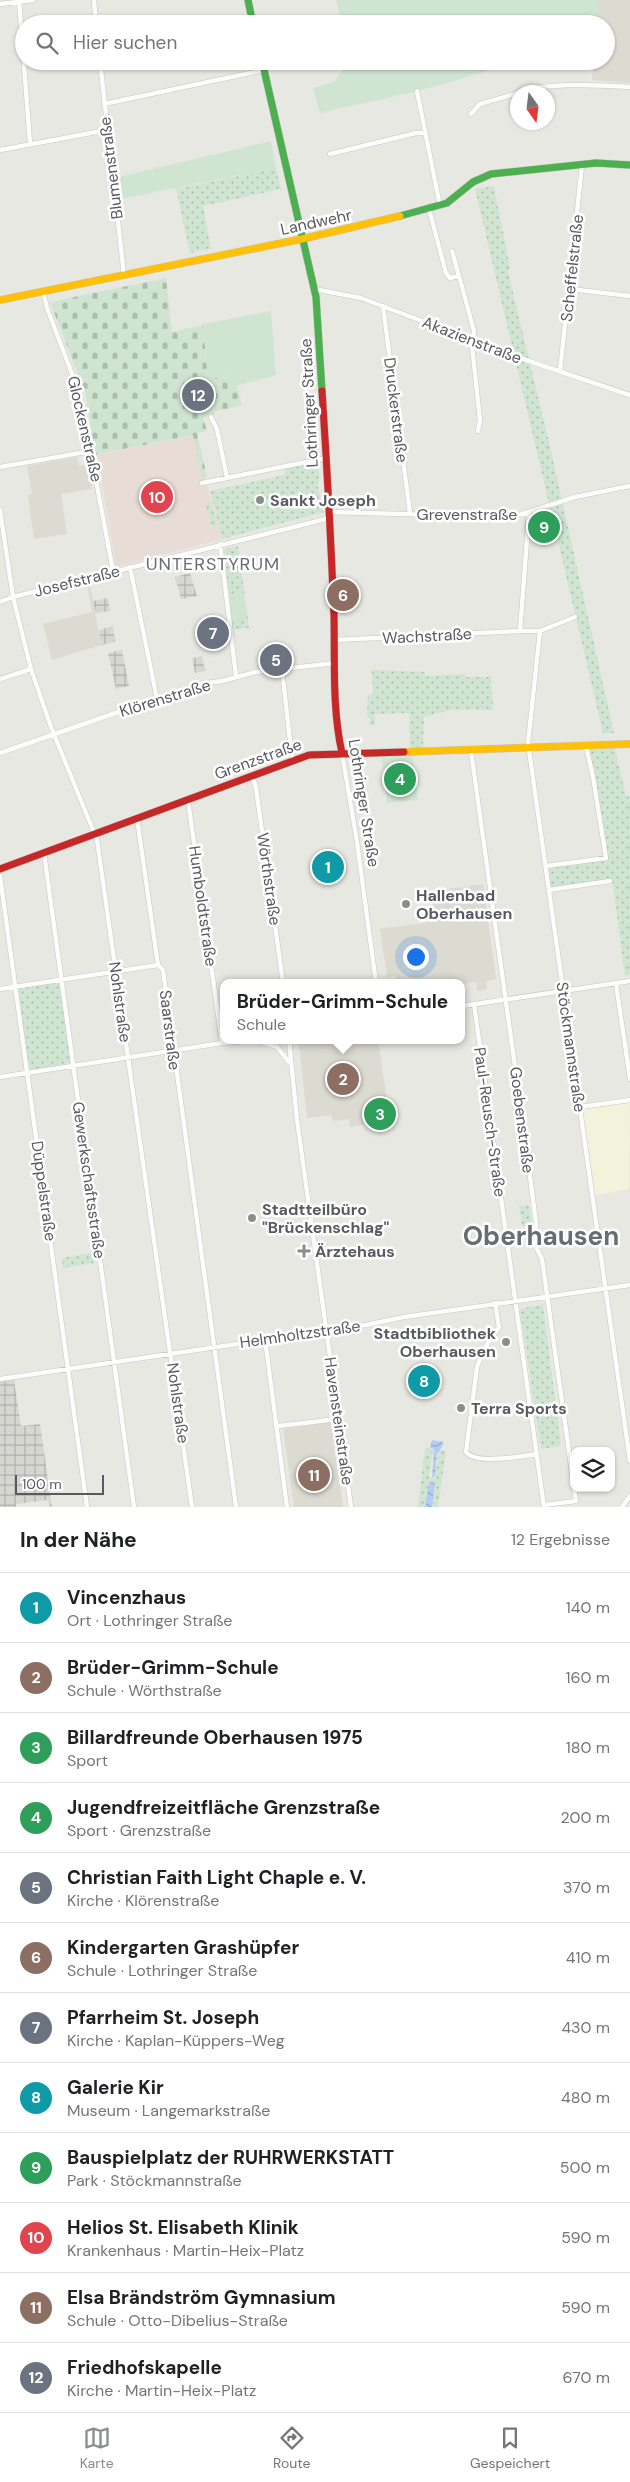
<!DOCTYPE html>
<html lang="de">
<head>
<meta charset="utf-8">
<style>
  :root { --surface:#fff; --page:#f2f2f2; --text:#202124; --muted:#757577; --line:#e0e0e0; --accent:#8a8c8e }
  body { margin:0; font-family:"DM Sans",sans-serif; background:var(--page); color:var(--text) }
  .controls { position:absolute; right:15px; bottom:15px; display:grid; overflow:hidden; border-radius:10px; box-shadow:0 1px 4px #0004 }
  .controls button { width:45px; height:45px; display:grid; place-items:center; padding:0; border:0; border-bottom:1px solid var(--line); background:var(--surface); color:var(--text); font:25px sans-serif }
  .compass { position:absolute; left:510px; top:85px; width:45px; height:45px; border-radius:50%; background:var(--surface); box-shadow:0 1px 4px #0004; rotate:166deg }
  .scale { position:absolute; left:15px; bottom:12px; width:89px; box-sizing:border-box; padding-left:5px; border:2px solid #585a60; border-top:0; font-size:14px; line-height:18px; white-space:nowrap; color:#585a60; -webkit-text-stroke:4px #fff; paint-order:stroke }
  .you { position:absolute; left:415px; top:956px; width:18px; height:18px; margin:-12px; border:4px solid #fff; border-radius:50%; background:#1a73e8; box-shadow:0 0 0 8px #1a73e833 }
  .badge { display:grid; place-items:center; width:32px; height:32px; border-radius:50%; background:var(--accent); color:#fff; font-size:16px; font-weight:700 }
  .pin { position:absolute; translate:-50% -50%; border:2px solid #fff; box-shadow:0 1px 5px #0006 }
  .popup { position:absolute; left:220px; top:979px; width:245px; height:65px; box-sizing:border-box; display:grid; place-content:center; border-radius:10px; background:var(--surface); filter:drop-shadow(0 1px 4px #0005); font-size:16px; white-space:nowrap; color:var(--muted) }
  .popup b { font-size:19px; color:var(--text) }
  .popup::after { content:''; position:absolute; left:50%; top:100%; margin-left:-10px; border:10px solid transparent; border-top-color:var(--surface) }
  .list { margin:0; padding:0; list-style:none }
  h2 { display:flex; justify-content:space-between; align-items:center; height:65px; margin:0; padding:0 20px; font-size:21px }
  h2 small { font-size:16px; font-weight:400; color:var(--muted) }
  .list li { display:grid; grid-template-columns:32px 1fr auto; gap:15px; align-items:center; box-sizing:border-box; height:70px; padding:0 20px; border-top:1px solid var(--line) }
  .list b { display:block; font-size:19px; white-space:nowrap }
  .list p { margin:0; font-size:16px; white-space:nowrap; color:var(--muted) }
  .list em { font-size:16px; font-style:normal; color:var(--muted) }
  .icon { flex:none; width:28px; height:28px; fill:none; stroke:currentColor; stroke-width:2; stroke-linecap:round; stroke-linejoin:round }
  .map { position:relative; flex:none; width:630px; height:1507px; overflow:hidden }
  .search { position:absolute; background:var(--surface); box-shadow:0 1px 4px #0004; left:15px; right:15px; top:15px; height:55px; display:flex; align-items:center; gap:12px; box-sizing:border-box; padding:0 18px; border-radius:28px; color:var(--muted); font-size:19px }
  .sheet { height:905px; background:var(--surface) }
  nav { display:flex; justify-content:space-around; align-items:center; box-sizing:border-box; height:70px; border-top:1px solid var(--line); background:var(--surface); font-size:14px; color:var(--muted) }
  nav a { display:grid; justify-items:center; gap:2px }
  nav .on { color:var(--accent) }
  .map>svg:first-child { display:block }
  .commercial { fill:#f3f2da }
  .industrial { fill:url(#industrial-grid) }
  .education { fill:#dcdbd1 }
  .medical { fill:#e8ddd6 }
  .grass { fill:url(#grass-dots) }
  .cemetery { fill:url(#cemetery-stones) }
  .garden { fill:#d0e5d1 }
  .water { fill:url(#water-waves) }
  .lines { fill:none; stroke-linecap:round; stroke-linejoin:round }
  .street-casing { stroke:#c5c6c4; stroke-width:5.5 }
  .fast-casing { stroke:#c5c7c5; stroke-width:8 }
  .slow-casing { stroke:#c5c7c5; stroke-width:8 }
  .jam-casing { stroke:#c5c7c5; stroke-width:8 }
  .street { stroke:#fcfcfb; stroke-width:4.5 }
  .fast { stroke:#4caf50; stroke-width:7 }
  .slow { stroke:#ffc107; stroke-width:7 }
  .jam { stroke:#c62828; stroke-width:7 }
  .poi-dot { fill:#8a8c8e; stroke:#fff; stroke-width:2 }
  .labels { text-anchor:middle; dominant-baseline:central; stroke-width:5; stroke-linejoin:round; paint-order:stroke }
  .street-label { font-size:16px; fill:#585a60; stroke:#fff }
  .poi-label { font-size:16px; font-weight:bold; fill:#585a60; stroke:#fff; text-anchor:start }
  .neighbourhood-label { font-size:18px; letter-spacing:1px; fill:#696c72; stroke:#fff }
  .town-label { font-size:26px; font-weight:bold; fill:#696c72; stroke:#fff }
</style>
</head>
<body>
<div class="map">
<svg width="630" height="1507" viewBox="0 0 630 1507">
  <defs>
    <pattern id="industrial-grid" width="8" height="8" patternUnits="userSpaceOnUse" patternTransform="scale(1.25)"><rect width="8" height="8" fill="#d7d7d2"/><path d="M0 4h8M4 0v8" fill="none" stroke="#b1b1ae"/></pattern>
    <pattern id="grass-dots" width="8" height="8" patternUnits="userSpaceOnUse" patternTransform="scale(1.25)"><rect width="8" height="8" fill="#d0e5d1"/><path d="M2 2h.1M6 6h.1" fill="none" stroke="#acbdad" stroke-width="1.8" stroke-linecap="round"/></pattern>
    <pattern id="cemetery-stones" width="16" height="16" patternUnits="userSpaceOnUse" patternTransform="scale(1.25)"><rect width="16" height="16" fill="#d0e5d1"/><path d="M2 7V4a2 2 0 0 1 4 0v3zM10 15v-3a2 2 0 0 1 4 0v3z" fill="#acbdad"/></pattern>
    <pattern id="water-waves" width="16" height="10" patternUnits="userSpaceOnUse" patternTransform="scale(1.25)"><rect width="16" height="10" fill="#b5cdf4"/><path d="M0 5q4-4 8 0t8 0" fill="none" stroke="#96a9c9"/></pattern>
  </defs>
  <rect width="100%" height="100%" fill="#e8e8e2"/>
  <path class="commercial" d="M630,1097L629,1189L595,1195L581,1104Z"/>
  <path class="industrial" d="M190,573L197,596L181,599L175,577Z
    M108,598L110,611L96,613L93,601Z
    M113,626L115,642L101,645L99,630Z
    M122,650L129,686L116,689L108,653Z
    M202,656L205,671L195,673L192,658Z
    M14,1380L21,1426L40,1424L52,1507H50L48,1500L16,1504V1507H0V1382Z"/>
  <path class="education" d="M596,0H630V83L592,80L593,61H606V24H594Z
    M77,457L79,466L88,465L92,489L61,494L67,534L34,539L28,495L32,494L27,466Z
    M86,578H89L101,645L52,660L43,624L92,612Z
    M483,884L496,979L486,981L487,989L477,991L476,982L462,984L397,983L396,976L387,977L380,929L431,922V913L434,912L432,895L442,893V890Z
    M316,1040H378L390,1120L350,1127L349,1119L333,1121L331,1115L307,1118L299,1043Z
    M331,1422L343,1507H294L283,1429Z"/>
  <path class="medical" d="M193,435L222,539L116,567L97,455Z"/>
  <path class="grass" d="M276,168L281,189L203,206L211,249L190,253L176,189Z
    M494,186L510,268L508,272L549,442L614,733H603L475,189Z
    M320,461L318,489L324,512L222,539L210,491L285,475L284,468Z
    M211,503L217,525L211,526L206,504Z
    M238,546L249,628L233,629L224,549Z
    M372,670L425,672V676L466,674V677H491L493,710H450L424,717L423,751L410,752L409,713L375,714V725H370V718L367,716L368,695L373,694Z
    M614,745L626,796H630V975L625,976L612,879L552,889L546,866L606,858L586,746Z
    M62,979L72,1066L27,1073L15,986Z
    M529,1205L532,1225L522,1226L519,1206Z
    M92,1253L94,1263L63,1268L62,1258Z
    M543,1304L561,1446L541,1449L520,1309Z
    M425,1448L433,1449L429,1478H435L439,1450L446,1451L438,1507H432L435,1483L429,1482L425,1507H418Z"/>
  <path class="cemetery" d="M166,278L172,332L203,325L208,380L228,375L229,388L237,386L242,405L214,412V414L203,417L207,431L197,433L207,477L202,478L193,435L95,455L86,396L50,302Z"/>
  <path class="garden" d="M336,0H597V24H342Z
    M348,61H522L418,91L320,113L313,88L334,82Z
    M271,141L276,168L121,199L118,177Z
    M271,311L276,375L229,388L227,375L208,380L203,324Z
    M243,592L246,619L233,620L230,594Z
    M413,757L418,800L387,803L382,758Z"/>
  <path class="water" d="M432,1440L443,1442V1445L437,1454L435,1476L432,1478L434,1449L430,1448Z
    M429,1482L435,1483L432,1507H425Z"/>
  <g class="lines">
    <g class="street-casing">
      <path id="street" d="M19,0L30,143
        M94,0L96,24
        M0,4L33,0
        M100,61L124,275
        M417,91L440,206
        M518,92C555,82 592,85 630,87
        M104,104L264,70
        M471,114L480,104L518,93
        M0,150L107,130
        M330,154L416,133H424
        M429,209L446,273L450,278L459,276L474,331L472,346L480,420L478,431
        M452,251L459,276
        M314,289L361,298L520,358L630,395
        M570,289L630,296
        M43,291L47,308L80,395L113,571
        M383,306L410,513
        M560,371L582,165
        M211,417L217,429L227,478
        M0,467L91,451
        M202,483L326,458
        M0,510L13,597L31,669L51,727L97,840L192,1507
        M330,512L513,517L575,497L630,486
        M529,513L520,631H540L528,743L630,1461
        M220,544L236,676
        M130,567L157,699
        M0,602L13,597L330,518
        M540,631L575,617
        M334,640L520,631
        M282,669L292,759
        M0,679L31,669
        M471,751L527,1153L536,1223V1247L542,1259L574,1487
        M0,753L199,684L222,681L256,672L335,663
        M342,753L357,842L376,983
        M252,775L256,788L283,983
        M188,800L222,1043
        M137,818L158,965L163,970L236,1507
        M44,853L134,1507
        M546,866L606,858L593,777L586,746
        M0,876L87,1507
        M549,890L610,881
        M616,984L630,1079
        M0,989L158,965
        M474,1004L544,1507
        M462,1006L630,981
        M289,1040L297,1120L351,1507
        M258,1041L277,1047L289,1062
        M0,1077L222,1043L259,1040
        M580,1107L630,1100
        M495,1303L499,1327L484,1349L477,1367L466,1452C476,1465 522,1456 537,1454
        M265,1339L287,1507
        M0,1379L366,1325L404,1317L630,1285
        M278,1426L338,1419
        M544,1505L576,1501L574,1488
        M622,1507L630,1496"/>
    </g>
    <g class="fast-casing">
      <path id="fast" d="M248,0L253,24
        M262,61L316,297L322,391
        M400,216L447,203L473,182L491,174L596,163L630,165"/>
    </g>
    <g class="slow-casing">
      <path id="slow" d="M0,300L302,239L400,216
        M404,752L630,744"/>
    </g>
    <g class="jam-casing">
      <path id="jam" d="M322,391C327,466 331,541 334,616C335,661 332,709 342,753
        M0,869L309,755L404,752"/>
    </g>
    <use href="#street" class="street"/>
    <use href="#fast" class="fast"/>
    <use href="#slow" class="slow"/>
    <use href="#jam" class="jam"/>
  </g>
  <g class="poi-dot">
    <circle cx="260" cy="500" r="5"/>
    <circle cx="406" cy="904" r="5"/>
    <circle cx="252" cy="1218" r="5"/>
    <path d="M301.5 1243.5h5v5h5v5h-5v5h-5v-5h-5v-5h5z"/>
    <circle cx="506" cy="1342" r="5"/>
    <circle cx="461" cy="1408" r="5"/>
  </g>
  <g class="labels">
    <g class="street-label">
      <text transform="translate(111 168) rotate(-97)">Blumenstraße</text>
      <text transform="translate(316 222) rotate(-12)">Landwehr</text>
      <text transform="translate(572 268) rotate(-84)">Scheffelstraße</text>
      <text transform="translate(472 340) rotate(21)">Akazienstraße</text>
      <text transform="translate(309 403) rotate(-93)">Lothringer Straße</text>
      <text transform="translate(396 410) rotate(83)">Druckerstraße</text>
      <text transform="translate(85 429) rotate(77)">Glockenstraße</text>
      <text x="467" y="514">Grevenstraße</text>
      <text transform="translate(77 581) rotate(-14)">Josefstraße</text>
      <text transform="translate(427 636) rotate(-3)">Wachstraße</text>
      <text transform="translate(165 698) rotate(-17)">Klörenstraße</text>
      <text transform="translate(258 759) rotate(-20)">Grenzstraße</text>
      <text transform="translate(364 803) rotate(81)">Lothringer Straße</text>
      <text transform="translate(269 879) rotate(82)">Wörthstraße</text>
      <text transform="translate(203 906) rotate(82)">Humboldtstraße</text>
      <text transform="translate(120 1002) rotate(82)">Nohlstraße</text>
      <text transform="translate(170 1030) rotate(83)">Saarstraße</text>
      <text transform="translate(571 1047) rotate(82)">Stöckmannstraße</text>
      <text transform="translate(522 1120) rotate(83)">Goebenstraße</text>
      <text transform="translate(490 1122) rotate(82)">Paul-Reusch-Straße</text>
      <text transform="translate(89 1180) rotate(82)">Gewerkschaftsstraße</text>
      <text transform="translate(44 1191) rotate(82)">Düppelstraße</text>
      <text transform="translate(300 1334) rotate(-8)">Helmholtzstraße</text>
      <text transform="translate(178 1403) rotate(82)">Nohlstraße</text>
      <text transform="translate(339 1421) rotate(82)">Havensteinstraße</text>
    </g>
    <g class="poi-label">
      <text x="270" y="500">Sankt Joseph</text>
      <text x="416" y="895">Hallenbad<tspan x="416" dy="18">Oberhausen</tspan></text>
      <text x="262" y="1209">Stadtteilbüro<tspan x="262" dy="18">"Brückenschlag"</tspan></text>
      <text x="315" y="1251">Ärztehaus</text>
      <text x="496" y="1333" text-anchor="end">Stadtbibliothek<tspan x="496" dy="18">Oberhausen</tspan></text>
      <text x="471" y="1408">Terra Sports</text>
    </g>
    <g class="neighbourhood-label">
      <text x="213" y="564">UNTERSTYRUM</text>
    </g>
    <g class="town-label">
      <text x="541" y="1236">Oberhausen</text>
    </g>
  </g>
</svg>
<div class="controls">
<button><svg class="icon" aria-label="layers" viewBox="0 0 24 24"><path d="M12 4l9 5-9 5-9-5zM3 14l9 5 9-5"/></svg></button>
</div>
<svg class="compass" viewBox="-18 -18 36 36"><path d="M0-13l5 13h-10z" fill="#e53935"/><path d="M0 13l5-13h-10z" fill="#757577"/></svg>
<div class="scale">100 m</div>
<div class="you"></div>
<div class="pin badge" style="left:328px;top:867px;background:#0f9aa8">1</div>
<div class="pin badge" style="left:343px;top:1079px;background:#8d6e63">2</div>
<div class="popup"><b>Brüder-Grimm-Schule</b>Schule</div>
<div class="pin badge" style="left:380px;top:1114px;background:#2e9e5b">3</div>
<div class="pin badge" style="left:400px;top:779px;background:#2e9e5b">4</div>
<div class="pin badge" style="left:276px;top:660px;background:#6b7280">5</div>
<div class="pin badge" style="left:343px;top:595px;background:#8d6e63">6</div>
<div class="pin badge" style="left:213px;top:633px;background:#6b7280">7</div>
<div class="pin badge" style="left:424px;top:1381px;background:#0f9aa8">8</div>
<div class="pin badge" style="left:544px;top:527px;background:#2e9e5b">9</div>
<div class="pin badge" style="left:157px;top:497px;background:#e0444e">10</div>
<div class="pin badge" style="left:314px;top:1475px;background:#8d6e63">11</div>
<div class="pin badge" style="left:198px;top:395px;background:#6b7280">12</div>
<div class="search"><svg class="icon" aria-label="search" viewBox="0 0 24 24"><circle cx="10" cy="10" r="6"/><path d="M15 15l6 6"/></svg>Hier suchen</div>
</div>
<section class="sheet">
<h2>In der Nähe<small>12 Ergebnisse</small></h2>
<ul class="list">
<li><span class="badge" style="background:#0f9aa8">1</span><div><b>Vincenzhaus</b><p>Ort · Lothringer Straße</p></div><em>140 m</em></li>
<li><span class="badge" style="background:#8d6e63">2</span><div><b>Brüder-Grimm-Schule</b><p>Schule · Wörthstraße</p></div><em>160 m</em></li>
<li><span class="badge" style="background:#2e9e5b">3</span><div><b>Billardfreunde Oberhausen 1975</b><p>Sport</p></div><em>180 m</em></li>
<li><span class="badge" style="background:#2e9e5b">4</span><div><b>Jugendfreizeitfläche Grenzstraße</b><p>Sport · Grenzstraße</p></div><em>200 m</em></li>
<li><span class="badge" style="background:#6b7280">5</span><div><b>Christian Faith Light Chaple e. V.</b><p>Kirche · Klörenstraße</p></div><em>370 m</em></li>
<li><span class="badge" style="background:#8d6e63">6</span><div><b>Kindergarten Grashüpfer</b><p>Schule · Lothringer Straße</p></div><em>410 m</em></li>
<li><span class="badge" style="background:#6b7280">7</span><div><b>Pfarrheim St. Joseph</b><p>Kirche · Kaplan-Küppers-Weg</p></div><em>430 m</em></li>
<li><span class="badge" style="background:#0f9aa8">8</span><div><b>Galerie Kir</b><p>Museum · Langemarkstraße</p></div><em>480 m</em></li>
<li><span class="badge" style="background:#2e9e5b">9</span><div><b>Bauspielplatz der RUHRWERKSTATT</b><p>Park · Stöckmannstraße</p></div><em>500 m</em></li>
<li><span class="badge" style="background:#e0444e">10</span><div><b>Helios St. Elisabeth Klinik</b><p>Krankenhaus · Martin-Heix-Platz</p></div><em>590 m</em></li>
<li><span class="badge" style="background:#8d6e63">11</span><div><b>Elsa Brändström Gymnasium</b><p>Schule · Otto-Dibelius-Straße</p></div><em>590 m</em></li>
<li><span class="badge" style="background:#6b7280">12</span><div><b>Friedhofskapelle</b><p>Kirche · Martin-Heix-Platz</p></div><em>670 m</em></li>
</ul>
</section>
<nav>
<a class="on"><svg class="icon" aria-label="map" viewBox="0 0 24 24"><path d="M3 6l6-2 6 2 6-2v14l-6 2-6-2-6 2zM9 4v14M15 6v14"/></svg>Karte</a>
<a><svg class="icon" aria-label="directions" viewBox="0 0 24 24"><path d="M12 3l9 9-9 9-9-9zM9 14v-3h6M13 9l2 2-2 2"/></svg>Route</a>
<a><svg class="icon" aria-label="saved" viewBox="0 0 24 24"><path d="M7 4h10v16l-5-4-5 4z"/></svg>Gespeichert</a>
</nav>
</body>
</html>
